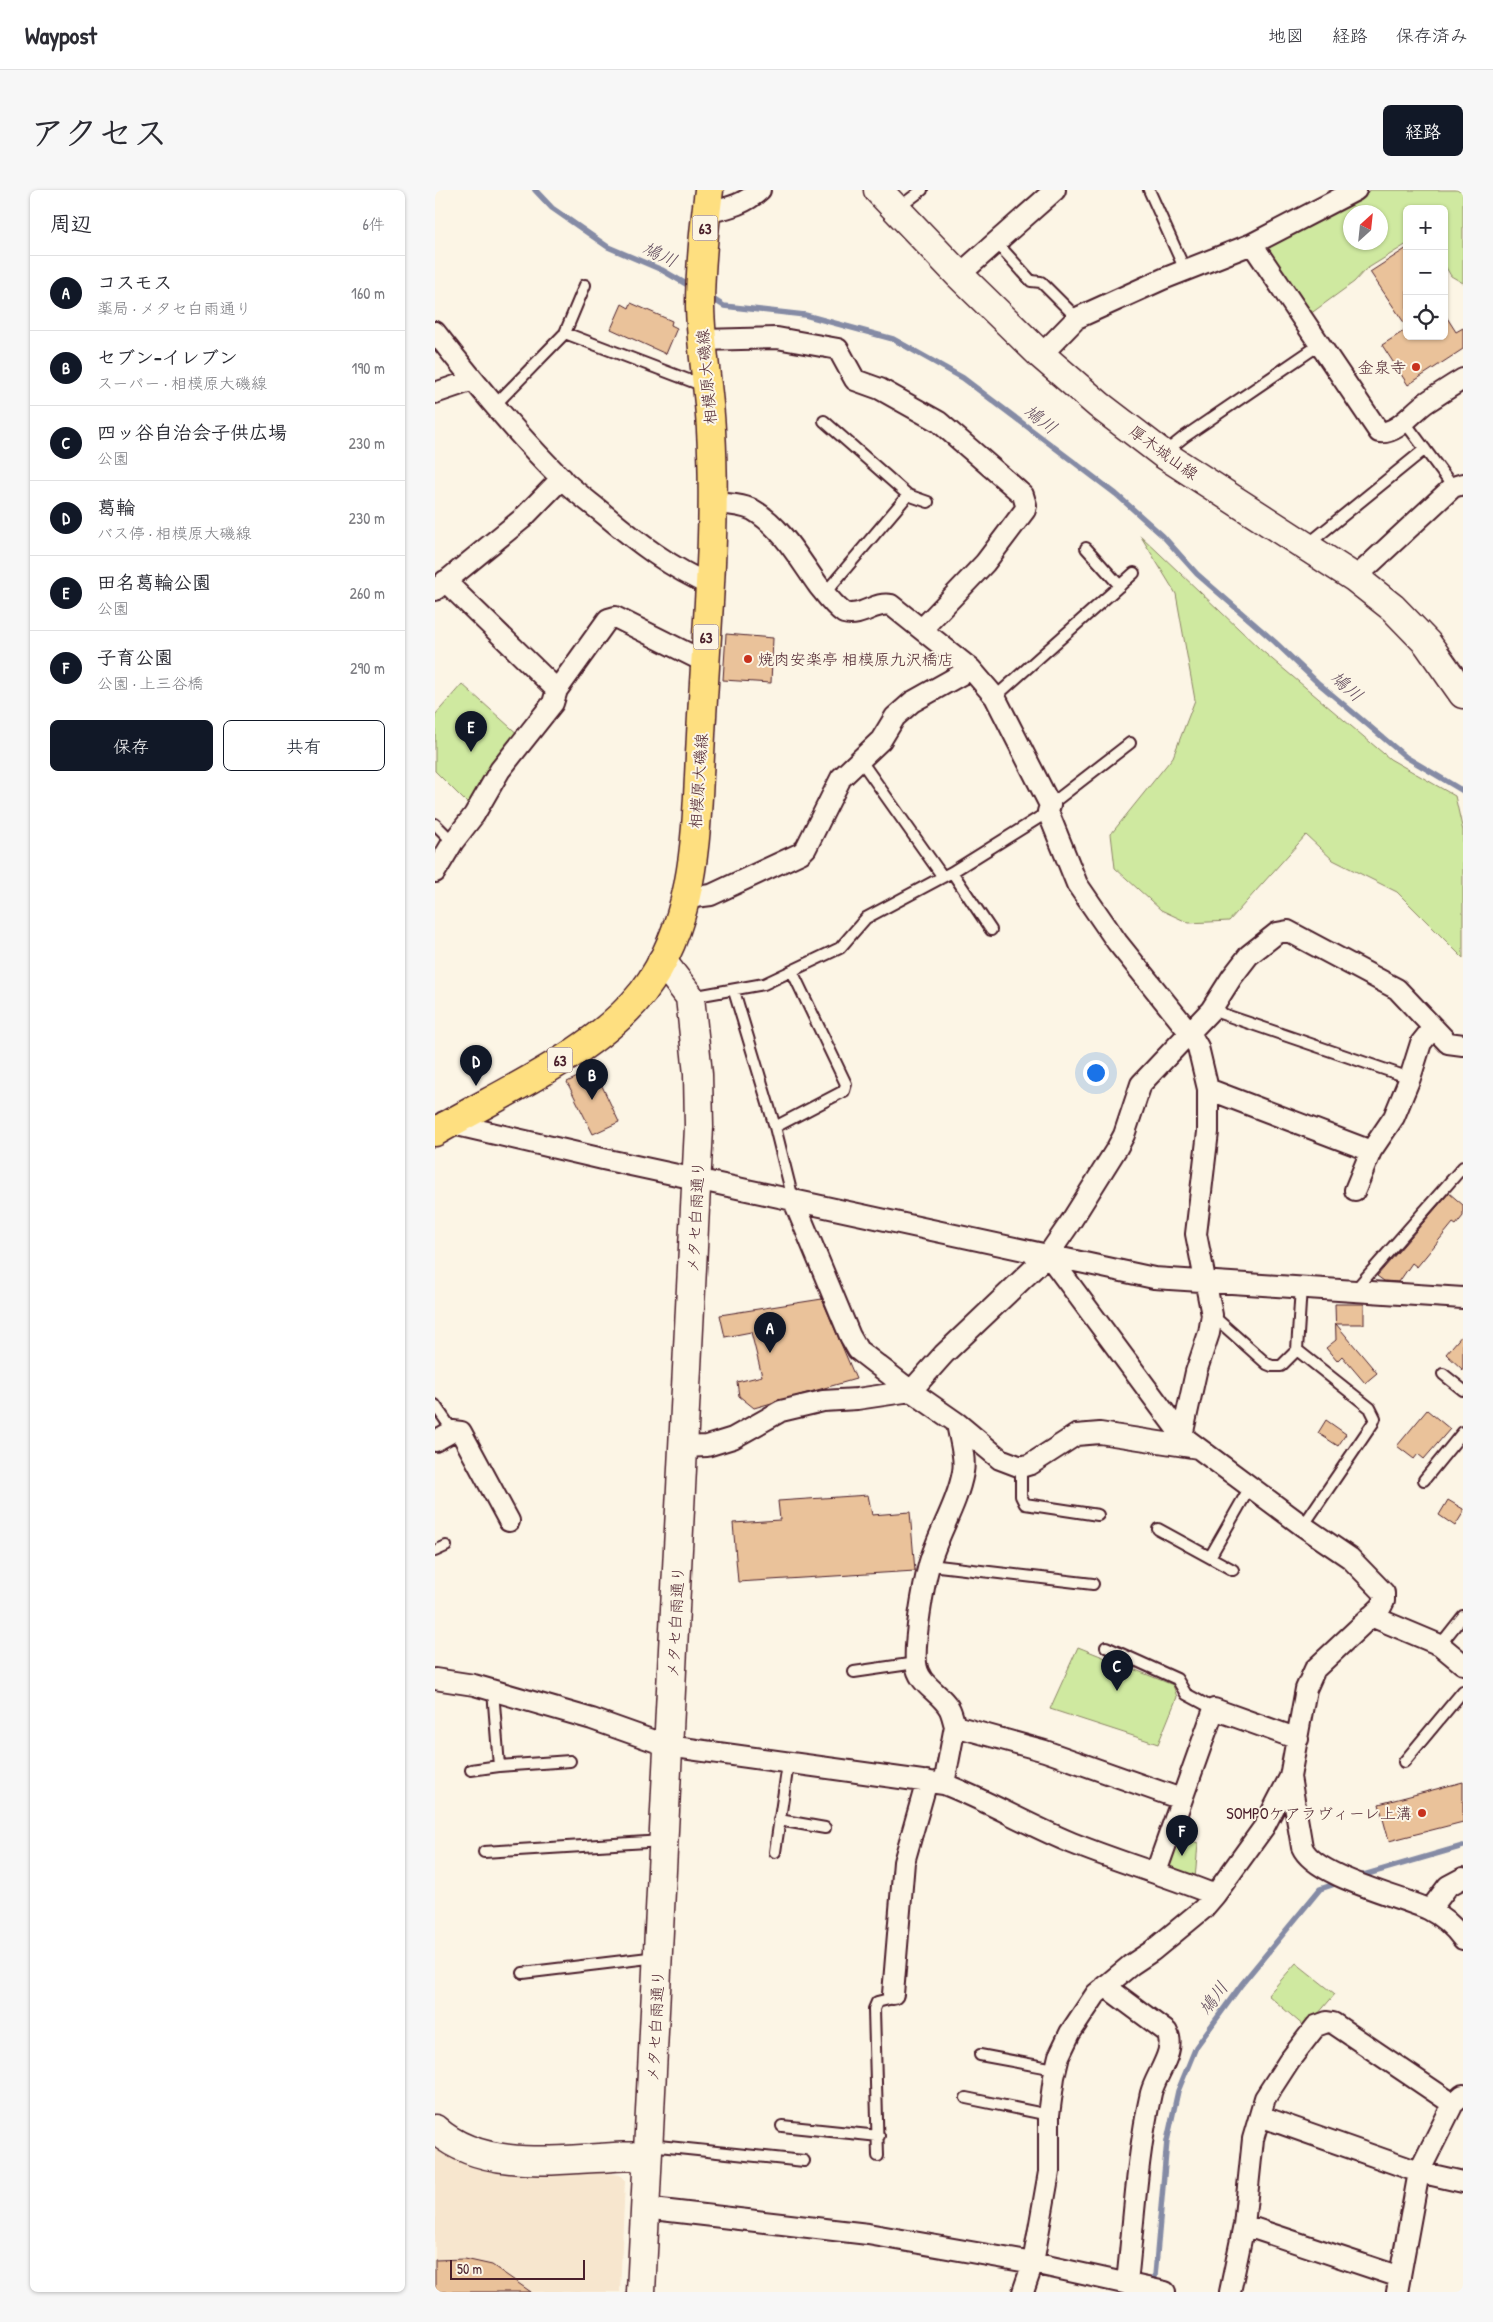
<!DOCTYPE html>
<html lang="ja">
<head>
<meta charset="utf-8">
<style>
  :root { --surface:#fff; --page:#f7f7f7; --text:#2b2b33; --muted:#7c7c81; --line:#e1e1e2; --accent:#111827 }
  body { margin:0; font-family:"Patrick Hand","Klee One",sans-serif; background:var(--page); color:var(--text) }
  .controls { position:absolute; right:15px; top:15px; display:grid; overflow:hidden; border-radius:8px; box-shadow:0 1px 4px #0004 }
  .controls button { width:45px; height:45px; display:grid; place-items:center; padding:0; border:0; border-bottom:1px solid var(--line); background:var(--surface); color:var(--text); font:25px sans-serif }
  .compass { position:absolute; left:908px; top:15px; width:45px; height:45px; border-radius:50%; background:var(--surface); box-shadow:0 1px 4px #0004; rotate:27deg }
  .scale { position:absolute; left:15px; bottom:12px; width:135px; box-sizing:border-box; padding-left:5px; border:2px solid #4a1f2b; border-top:0; font-size:14px; line-height:18px; white-space:nowrap; color:#4a1f2b; -webkit-text-stroke:4px #fcf5e5; paint-order:stroke }
  .you { position:absolute; left:660px; top:882px; width:18px; height:18px; margin:-12px; border:4px solid #fff; border-radius:50%; background:#1a73e8; box-shadow:0 0 0 8px #1a73e833 }
  .badge { display:grid; place-items:center; width:32px; height:32px; border-radius:50%; background:var(--accent); color:#fff; font-size:16px; font-weight:700 }
  .pin { position:absolute; translate:-50% -41px; filter:drop-shadow(0 1px 2px #0008) }
  .pin::after { content:''; position:absolute; top:26px; width:18px; height:15px; background:inherit; clip-path:polygon(0 0,100% 0,50% 100%) }
  .list { margin:0; padding:0; list-style:none }
  h2 { display:flex; justify-content:space-between; align-items:center; height:65px; margin:0; padding:0 20px; font-size:21px }
  h2 small { font-size:16px; font-weight:400; color:var(--muted) }
  .list li { display:grid; grid-template-columns:32px 1fr auto; gap:15px; align-items:center; box-sizing:border-box; height:75px; padding:0 20px; border-top:1px solid var(--line) }
  .list b { display:block; font-size:19px; white-space:nowrap }
  .list p { margin:0; font-size:16px; white-space:nowrap; color:var(--muted) }
  .list em { font-size:16px; font-style:normal; color:var(--muted) }
  .actions { display:flex; gap:10px; padding:15px 20px }
  .actions a { flex:1; padding:11px 0; border:1px solid var(--accent); border-radius:8px; text-align:center; font-size:18px; color:var(--accent) }
  .actions .main { background:var(--accent); color:#fff }
  .icon { flex:none; width:28px; height:28px; fill:none; stroke:currentColor; stroke-width:2; stroke-linecap:round; stroke-linejoin:round }
  .map { position:relative; flex:none; width:1028px; height:2102px; overflow:hidden; border-radius:8px }
  header { display:flex; align-items:center; gap:30px; box-sizing:border-box; height:70px; padding:0 25px; background:var(--surface); border-bottom:1px solid var(--line) }
  header strong { font-size:24px }
  nav { display:flex; gap:28px; margin-inline-start:auto; font-size:18px }
  .intro { display:flex; align-items:center; justify-content:space-between; box-sizing:border-box; height:120px; padding:0 30px }
  h1 { margin:0; font-size:35px }
  .button { padding:12px 22px; border-radius:8px; background:var(--accent); color:#fff; font-size:18px; font-weight:700 }
  main { display:flex; gap:30px; padding:0 30px }
  aside { flex:1; background:var(--surface); border-radius:8px; box-shadow:0 1px 4px #0004 }
  .map>svg:first-child { display:block }
  .built { fill:#f7e6ce }
  .green { fill:#cfe9a0; stroke:#8c8466; fill-rule:evenodd }
  .lines { fill:none; stroke-linecap:round; stroke-linejoin:round }
  .stream { stroke:#858ba5; stroke-width:5.5 }
  .building { fill:#eac29a; stroke:#4a1f2b }
  .lane-casing { stroke:#4a1f2b; stroke-width:14 }
  .street-casing { stroke:#4a1f2b; stroke-width:24 }
  .secondary-casing { stroke:#4a1f2b; stroke-width:31 }
  .primary-casing { stroke:#4a1f2b; stroke-width:31 }
  .lane { stroke:#fcf5e5; stroke-width:10 }
  .street { stroke:#fcf5e5; stroke-width:20 }
  .secondary { stroke:#fcf5e5; stroke-width:28 }
  .primary { stroke:#fedf80; stroke-width:28 }
  .poi-dot { fill:#c8321e; stroke:#fcf5e5; stroke-width:2 }
  .labels { text-anchor:middle; dominant-baseline:central; stroke-width:4; stroke-linejoin:round; paint-order:stroke }
  .shield { fill:#fcf5e5; stroke:#7f5f63; stroke-width:1 }
  .shield-label { font-size:15px; font-weight:bold; fill:#4a1f2b }
  .poi-label { font-size:16px; fill:#4a1f2b; stroke:#fcf5e5; text-anchor:end }
  .street-label { font-size:16px; fill:#4a1f2b; stroke:#fcf5e5 }
  .water-label { font-size:18px; font-style:italic; fill:#624c5e; stroke:#fcf5e5 }
</style>
</head>
<body>
<header>
<strong>Waypost</strong>
<nav><a>地図</a><a>経路</a><a>保存済み</a></nav>
</header>
<div class="intro"><h1>アクセス</h1><a class="button">経路</a></div>
<main>
<aside>
<h2>周辺<small>6件</small></h2>
<ul class="list">
<li><span class="badge">A</span><div><b>コスモス</b><p>薬局 · メタセ白雨通り</p></div><em>160 m</em></li>
<li><span class="badge">B</span><div><b>セブン-イレブン</b><p>スーパー · 相模原大磯線</p></div><em>190 m</em></li>
<li><span class="badge">C</span><div><b>四ッ谷自治会子供広場</b><p>公園</p></div><em>230 m</em></li>
<li><span class="badge">D</span><div><b>葛輪</b><p>バス停 · 相模原大磯線</p></div><em>230 m</em></li>
<li><span class="badge">E</span><div><b>田名葛輪公園</b><p>公園</p></div><em>260 m</em></li>
<li><span class="badge">F</span><div><b>子育公園</b><p>公園 · 上三谷橋</p></div><em>290 m</em></li>
</ul>
<div class="actions"><a class="main">保存</a><a>共有</a></div>
</aside>
<div class="map">
<svg width="1028" height="2102" viewBox="0 0 1028 2102">
  <rect width="100%" height="100%" fill="#fcf5e5"/>
  <filter id="ink" filterUnits="userSpaceOnUse"><feTurbulence type="fractalNoise" baseFrequency=".02" numOctaves="2"/><feDisplacementMap in="SourceGraphic" scale="10" xChannelSelector="R" yChannelSelector="G"/><feConvolveMatrix kernelMatrix="1 2 1 2 8 2 1 2 1" color-interpolation-filters="sRGB"/></filter>
  <g filter="url(#ink)">
    <path class="built" d="M0,1959L36,1977L66,1984L159,1981L185,1985L190,1991L185,2102H0Z"/>
    <path class="green" d="M936,0H1028V93L1016,86L1009,74V19H972V54L930,80L919,92L871,127L827,60L830,54ZM916,22H946V52H916Z
      M705,345L825,459L955,569L1020,606L1028,641V768L962,702L898,670L871,645L794,731L754,733L726,720L680,678L676,644L738,567L760,510L741,404Z
      M27,494L85,546L36,617L0,581V525Z
      M643,1457L738,1495L742,1507L723,1554L615,1519Z
      M739,1644L763,1653L760,1689L727,1679Z
      M861,1773L900,1804L871,1838L833,1805Z"/>
    <g class="lines">
      <path class="stream" d="M100,0L117,18L173,57L227,80L258,98
        M273,106L289,116L370,125L458,149L528,188L681,304L728,346L762,384L840,452L882,492L971,567L1028,601
        M922,1687L1028,1656
        M719,2097L732,1951L743,1901L761,1857L806,1795L885,1699L906,1692"/>
    </g>
    <path class="building" d="M972,58V137L935,82Z
      M196,113L237,131L236,135L242,138L231,164L176,139L187,114L194,118Z
      M1009,123L1021,142L1028,138V159L973,195L947,155L972,139V146H1009Z
      M291,444L338,448L336,493L288,490Z
      M159,879L184,932L158,944L132,892Z
      M1014,1003L1028,1015V1026L1021,1035L1018,1033L982,1077L977,1073L964,1092L949,1091L942,1086Z
      M387,1109L421,1189L319,1218L304,1206L302,1192L327,1186L316,1142L290,1147L285,1125Z
      M900,1114H929V1134H901L942,1183L930,1193L907,1166L902,1171L891,1158L901,1150Z
      M1028,1144V1180L1011,1164Z
      M992,1220L1015,1239L989,1269L983,1264L979,1269L962,1256Z
      M891,1230L911,1244L903,1256L883,1243Z
      M433,1305L437,1325L475,1322L480,1381L303,1392L298,1333L345,1330L343,1311Z
      M1013,1310L1028,1319V1323L1020,1336L1004,1325Z
      M1028,1592V1632L954,1651L944,1614Z
      M30,2069L57,2075L96,2102H0V2070Z"/>
    <g class="lines">
      <g class="lane-casing">
        <path id="lane" d="M714,0L750,80
          M462,19L487,0
          M561,52L596,91L606,92L642,128
          M130,143L150,95
          M60,215L130,143L269,196
          M389,231L473,305L493,312
          M969,231L1018,297
          M729,263L749,247L884,155
          M872,355L990,259
          M651,358L685,396
          M390,403L473,305
          M560,507L699,383
          M426,571L508,687
          M615,615L695,553
          M0,634L18,652
          M517,682L556,740
          M299,801L340,937L358,1009
          M256,807L329,794L405,758L431,728L517,682L613,622
          M776,820L975,888
          M340,937L409,901L411,894L357,781
          M920,1100L1028,977
          M777,1125L832,1174L837,1176H846L862,1160L866,1097
          M862,1160L935,1218L940,1228L938,1233L868,1336
          M1008,1184L1028,1200
          M0,1215L18,1241
          M586,1277V1306L590,1314L663,1325
          M989,1290L1028,1242
          M723,1339L798,1380
          M0,1361L11,1356
          M775,1367L815,1297
          M495,1375L658,1394
          M1005,1455L1028,1426
          M671,1457L742,1489L751,1504L779,1519
          M419,1482L481,1473
          M58,1501L64,1576L135,1571
          M969,1572L1028,1501
          M36,1580L64,1576
          M344,1630L390,1638
          M49,1662L228,1651
          M340,1662L353,1574
          M88,1783L222,1767
          M545,1865L620,1879
          M531,1908L614,1925
          M347,1936L444,1946
          M214,1955L369,1971
          M443,1966L439,1819L442,1812L454,1809L458,1804"/>
      </g>
      <g class="street-casing">
        <path id="street" d="M271,23C292,18 309,15 325,0
          M817,54L944,242C962,245 978,221 992,212C1004,204 1016,196 1028,189
          M524,85L620,0
          M0,142C39,192 81,244 127,289C140,302 156,313 170,325C202,352 236,378 275,395
          M267,150L342,148L403,159L420,190L445,199L504,232L588,305L591,315L590,320L550,373L487,439
          M606,165L642,128L728,89L817,54L921,0
          M0,203L38,190
          M277,313C290,314 306,314 318,320C346,336 365,370 383,395C391,405 399,416 409,423C427,428 440,411 456,415L536,479L560,507L615,615L613,622L642,694L682,752L755,843L763,857L773,899V942L761,1044L777,1125L774,1143L761,1182L747,1246L868,1336L915,1368L949,1403V1411L946,1417L880,1479L871,1499L855,1587L867,1657C879,1686 964,1706 993,1719C1007,1726 1019,1737 1028,1749
          M920,388L1018,297L1028,294
          M10,391L122,500
          M0,400L87,329L127,288
          M0,682L18,652L39,625L65,580L118,513L122,500L173,429L180,427L270,472
          M252,708L276,705L366,663L371,658L406,588L446,550L460,527L477,512L536,479
          M773,899L936,961
          M9,932L168,969L719,1088L1028,1108
          M920,1000L936,961L959,927L975,888L986,853L998,838
          M358,1009L415,1146L423,1160L476,1201L509,1164L613,1065L635,1033L682,958L689,945L706,894L776,820L797,787L814,765L842,743L853,741L962,799L1013,853L1028,855
          M613,1065L747,1246
          M522,1233L565,1269L586,1277L596,1274L641,1245L665,1243L763,1258
          M0,1251L18,1241L26,1242L74,1331
          M248,1257L272,1256L298,1248L346,1221L388,1211L422,1209L476,1201L522,1233C524,1248 531,1266 528,1282C522,1315 503,1343 494,1375C488,1398 479,1450 481,1473C483,1495 504,1501 514,1518C517,1523 518,1530 520,1536L509,1594
          M936,1426L1005,1455L1028,1474
          M0,1489L39,1495L157,1529L233,1556L509,1594C553,1611 593,1635 637,1653C684,1672 733,1686 780,1705L829,1637L855,1587
          M520,1536L610,1561L746,1609
          M721,1682L779,1519L863,1549
          M995,1720L1013,1696L1028,1688
          M670,1796L732,1842C742,1860 721,1884 716,1903C702,1965 699,2029 692,2093
          M458,1804L469,1672L492,1591
          M825,1926L984,1982L1028,1992
          M209,2018L433,2044L598,2073L730,2102
          M809,2035L965,2087
          M588,2102L598,2073L614,1982V1925L619,1887L624,1866L635,1843L661,1804L696,1775L717,1761L768,1719L780,1705
          M795,2102L809,2035L818,1949L830,1908L854,1871L881,1836L892,1832L898,1833L1018,1914L1028,1905
          M962,2102L984,1982L1018,1914"/>
      </g>
      <g class="secondary-casing">
        <path id="secondary" d="M443,0L524,85L606,165L664,215L728,264L920,388L958,418L992,453L1028,504
          M0,1939C53,1988 146,1965 212,1966
          M206,2102L264,937L263,884L255,807L227,771"/>
      </g>
      <g class="primary-casing">
        <path id="primary" d="M0,942C66,903 160,863 208,802C264,728 261,634 266,545C271,444 282,342 276,240C274,199 266,159 265,117C265,78 269,39 274,0"/>
      </g>
      <use href="#lane" class="lane"/>
      <use href="#street" class="street"/>
      <use href="#secondary" class="secondary"/>
      <use href="#primary" class="primary"/>
    </g>
  </g>
  <g class="poi-dot">
    <circle cx="981" cy="177" r="5"/>
    <circle cx="313" cy="469" r="5"/>
    <circle cx="987" cy="1623" r="5"/>
  </g>
  <g class="labels">
    <g class="shield">
      <rect x="257.5" y="25.5" width="25" height="25" rx="4"/>
      <rect x="258.5" y="434.5" width="25" height="25" rx="4"/>
      <rect x="112.5" y="857.5" width="25" height="25" rx="4"/>
    </g>
    <g class="shield-label">
      <text x="270" y="38">63</text>
      <text x="271" y="447">63</text>
      <text x="125" y="870">63</text>
    </g>
    <g class="poi-label">
      <text x="971" y="177">金泉寺</text>
      <text x="323" y="469" text-anchor="start">焼肉安楽亭 相模原九沢橋店</text>
      <text x="977" y="1623">SOMPOケアラヴィーレ上溝</text>
    </g>
    <g class="street-label">
      <text transform="translate(271 187) rotate(-95)">相模原大磯線</text>
      <text transform="translate(729 262) rotate(36)">厚木城山線</text>
      <text transform="translate(263 591) rotate(-86)">相模原大磯線</text>
      <text transform="translate(260 1027) rotate(-87)">メタセ白雨通り</text>
      <text transform="translate(240 1432) rotate(-87)">メタセ白雨通り</text>
      <text transform="translate(220 1836) rotate(-87)">メタセ白雨通り</text>
    </g>
    <g class="water-label">
      <text transform="translate(225 64) rotate(25)">鳩川</text>
      <text transform="translate(606 229) rotate(37)">鳩川</text>
      <text transform="translate(912 496) rotate(41)">鳩川</text>
      <text transform="translate(778 1808) rotate(-54)">鳩川</text>
    </g>
  </g>
</svg>
<div class="controls">
<button>+</button>
<button>−</button>
<button><svg class="icon" aria-label="locate" viewBox="0 0 24 24"><circle cx="12" cy="12" r="6"/><path d="M12 2v4M12 18v4M2 12h4M18 12h4"/></svg></button>
</div>
<svg class="compass" viewBox="-18 -18 36 36"><path d="M0-13l5 13h-10z" fill="#e53935"/><path d="M0 13l5-13h-10z" fill="#7c7c81"/></svg>
<div class="scale">50 m</div>
<div class="you"></div>
<div class="pin badge" style="left:335px;top:1163px">A</div>
<div class="pin badge" style="left:157px;top:910px">B</div>
<div class="pin badge" style="left:682px;top:1501px">C</div>
<div class="pin badge" style="left:41px;top:896px">D</div>
<div class="pin badge" style="left:36px;top:562px">E</div>
<div class="pin badge" style="left:747px;top:1666px">F</div>
</div>
</main>
</body>
</html>
